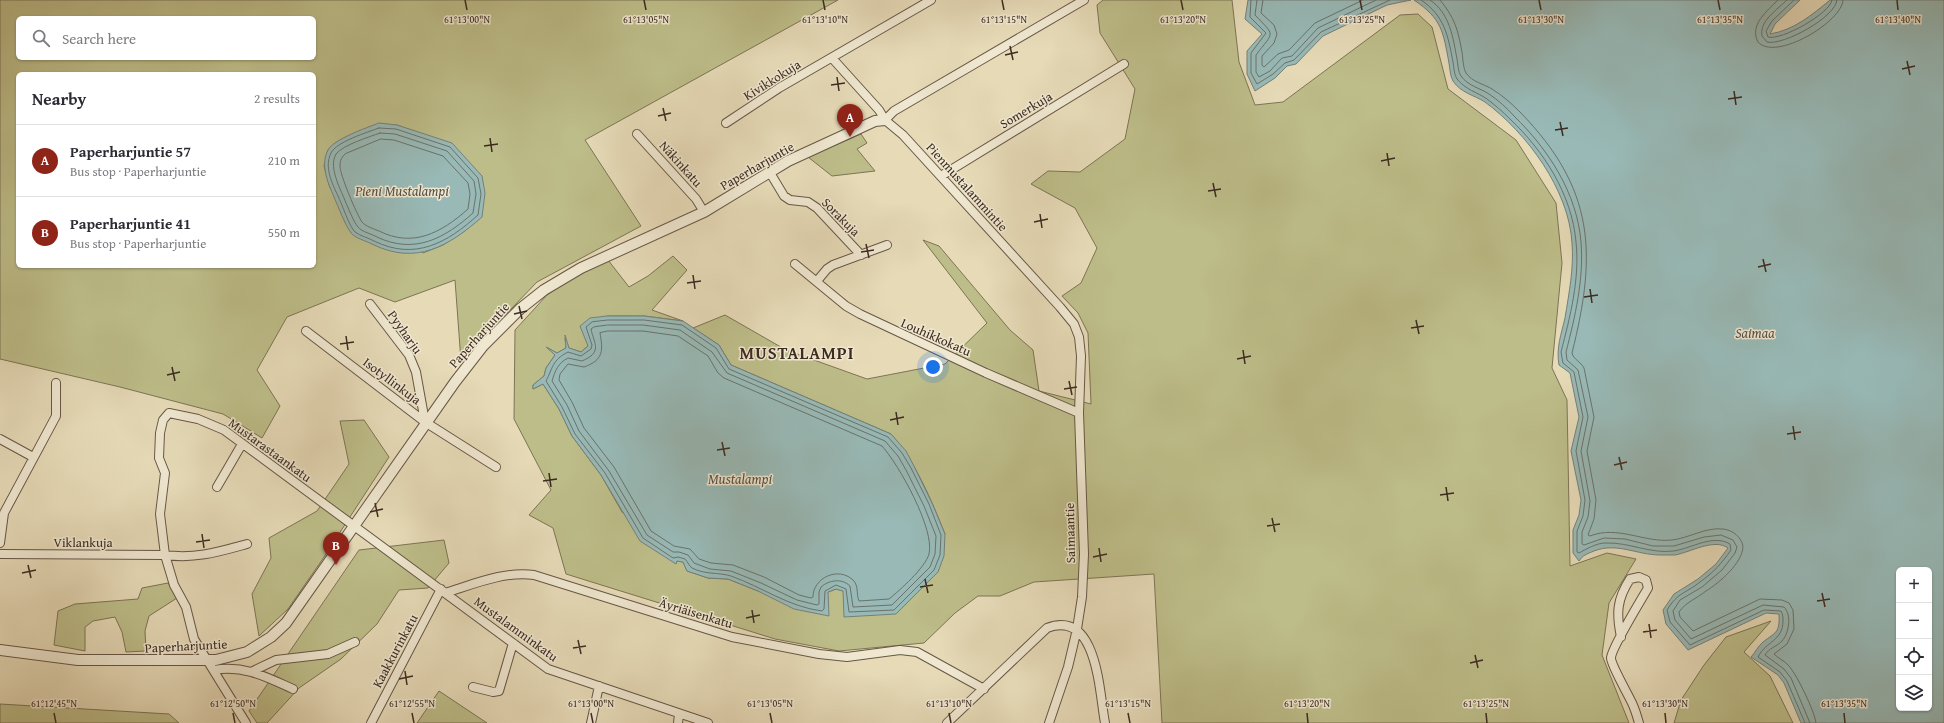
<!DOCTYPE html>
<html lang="en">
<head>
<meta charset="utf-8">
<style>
  :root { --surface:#fff; --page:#f2f2f3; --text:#2b2b33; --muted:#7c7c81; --line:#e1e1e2; --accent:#8f2418 }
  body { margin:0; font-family:"Gentium Book Plus",serif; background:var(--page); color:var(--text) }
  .controls { position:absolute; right:12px; bottom:12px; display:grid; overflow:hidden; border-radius:6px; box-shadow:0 1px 3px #0004 }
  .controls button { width:36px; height:36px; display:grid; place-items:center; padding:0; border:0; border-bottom:1px solid var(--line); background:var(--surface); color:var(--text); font:20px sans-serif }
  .you { position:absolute; left:933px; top:367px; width:14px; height:14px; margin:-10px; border:3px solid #fff; border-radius:50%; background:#1a73e8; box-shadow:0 0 0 6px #1a73e833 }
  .badge { display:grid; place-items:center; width:26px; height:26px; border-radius:50%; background:var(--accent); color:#fff; font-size:13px; font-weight:700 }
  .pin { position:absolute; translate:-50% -33px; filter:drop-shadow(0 1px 2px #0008) }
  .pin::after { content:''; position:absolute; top:21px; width:14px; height:12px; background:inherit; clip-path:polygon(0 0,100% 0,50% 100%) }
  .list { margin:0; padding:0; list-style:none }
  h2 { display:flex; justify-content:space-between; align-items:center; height:52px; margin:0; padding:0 16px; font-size:17px }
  h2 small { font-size:13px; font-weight:400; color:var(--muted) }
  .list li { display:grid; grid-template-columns:26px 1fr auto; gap:12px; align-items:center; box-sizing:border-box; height:72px; padding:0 16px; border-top:1px solid var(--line) }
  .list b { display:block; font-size:15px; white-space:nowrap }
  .list p { margin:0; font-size:13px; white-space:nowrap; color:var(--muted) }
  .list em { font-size:13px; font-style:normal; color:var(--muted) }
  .icon { flex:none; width:22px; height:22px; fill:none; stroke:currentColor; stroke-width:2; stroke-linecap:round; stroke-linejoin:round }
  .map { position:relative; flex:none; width:1944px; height:723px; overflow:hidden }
  .search { position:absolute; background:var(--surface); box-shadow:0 1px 3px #0004; left:16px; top:16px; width:300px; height:44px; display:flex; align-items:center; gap:10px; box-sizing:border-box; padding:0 14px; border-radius:6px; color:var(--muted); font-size:15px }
  .panel { position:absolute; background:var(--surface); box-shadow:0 1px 3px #0004; left:16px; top:72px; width:300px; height:196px; border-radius:6px }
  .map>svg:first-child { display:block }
  .green { fill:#bdbd89; stroke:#7d7455; fill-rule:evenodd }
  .water { fill:#98b9b6; stroke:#74807a; fill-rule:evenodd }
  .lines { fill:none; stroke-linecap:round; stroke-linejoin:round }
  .shore { stroke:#6a726c; stroke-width:1 }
  .minor-casing { stroke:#675746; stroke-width:10 }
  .tertiary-casing { stroke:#675746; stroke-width:12 }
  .minor { stroke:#efe7d0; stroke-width:8 }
  .tertiary { stroke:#efe7d0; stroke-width:10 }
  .ticks { fill:none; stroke:#3d2b21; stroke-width:1.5 }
  .labels { text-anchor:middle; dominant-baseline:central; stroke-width:3; stroke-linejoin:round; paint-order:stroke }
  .street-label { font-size:13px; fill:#3d2b21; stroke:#efe7d0 }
  .water-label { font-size:14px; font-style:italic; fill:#544e46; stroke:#efe7d0 }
  .district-label { font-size:17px; font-weight:bold; letter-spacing:1px; fill:#3d2b21; stroke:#efe7d0 }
  .ticks-label { font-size:10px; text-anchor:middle; fill:#3d2b21; stroke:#efe7d0; stroke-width:3; stroke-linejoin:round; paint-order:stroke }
</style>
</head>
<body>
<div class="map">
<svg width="1944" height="723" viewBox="0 0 1944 723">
  <rect width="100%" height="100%" fill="#e6dab7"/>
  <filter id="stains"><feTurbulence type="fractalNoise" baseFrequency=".005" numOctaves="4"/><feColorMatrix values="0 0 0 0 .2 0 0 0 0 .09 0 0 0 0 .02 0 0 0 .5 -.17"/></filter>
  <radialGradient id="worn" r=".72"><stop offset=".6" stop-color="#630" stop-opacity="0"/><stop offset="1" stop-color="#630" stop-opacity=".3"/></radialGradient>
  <path class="green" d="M0,0H838L585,140L641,226L537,282L461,361L455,280L395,302L359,288L287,317L257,370L280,406L262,438L223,414L120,387L0,359ZM18,18H314V58H18ZM18,74H314V266H18ZM397,125L413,131L466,230L443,245L423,253L330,188L324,166L328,150L337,142L356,133Z
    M1103,0H1232L1239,62L1255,105L1283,102L1400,15L1418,14L1432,27L1448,89L1516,140L1556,203L1562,263L1552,368L1567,400L1570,566L1607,553L1636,559L1609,603L1602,655L1629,723H1162L1154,574L1034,582L1000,596H978L955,613L924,643L839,651L775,639L566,574L553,528L529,515L551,490L514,419L515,330L547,295L576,275L608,260L629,287L648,276L673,256L687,270L652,310L683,321L644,316H607L588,346L581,352L569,348L565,338L566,348L557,353L548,348L555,355L546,368L544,376L533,385V389L543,384L559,409L572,436L601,475L622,512L676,564L677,561L683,562L687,571L708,578L728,579L758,591L828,592L836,589L843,591L945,534C931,499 916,463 891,434L731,365L719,345L693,328L725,315L786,350L867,379L945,364L987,323L923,240L939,246L1010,330L1033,350L1039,391L1091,404L1088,333L1078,313L1062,296L1081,283L1097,248L1075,208L1031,184L1048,171L1080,172L1125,139L1135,89L1100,33L1097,5Z
    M861,134L867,143L857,149L875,171L832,176L808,157Z
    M364,420L389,457L322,560L288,609L259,636L252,594L271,558L269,538L317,511L349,464L340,421Z
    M444,540L449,563L428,588L399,590L377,624L341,659L299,688L267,723H257L249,711L359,550Z
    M168,583L177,598L149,616L145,631L146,651L126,652L122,632L115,617L93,621L85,627V651L54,645L58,611L75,604L138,599L142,588Z
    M1771,621L1744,652L1770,676L1793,723H1674L1681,700L1704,665L1726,637Z
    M439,691L487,723H417Z
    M0,704L169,714L179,723H0Z"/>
  <path class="water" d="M1248,0H1411L1387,5L1323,36L1296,64L1287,66L1275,78L1255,91L1247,74V51L1262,34L1245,19Z
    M1414,0H1800L1775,24L1770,34C1794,30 1812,15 1830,0H1944V723H1801L1784,683L1778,675L1751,657C1755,653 1758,646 1763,642C1776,632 1780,633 1779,614L1766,613L1688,650L1666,624L1663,610L1674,594L1698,579L1716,564L1728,548C1714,538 1691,552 1675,555C1670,555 1665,555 1660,555C1637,555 1617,542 1594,551C1587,554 1583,555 1579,561L1573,553V530L1579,515L1581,500L1571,451L1579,417L1570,373L1559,365C1556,348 1561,335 1565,318C1569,293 1574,268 1572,243C1569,190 1527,133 1485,102C1474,95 1461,93 1453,81C1450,76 1450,68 1449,63C1443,31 1442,19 1414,0ZM1899,570H1929V708H1899Z
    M379,123L397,125L452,143L482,176L485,193L482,217C449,246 416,266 372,244C366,241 355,238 351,233C344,223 339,208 334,197C328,183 320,165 328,150C334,139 366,128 379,123Z
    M607,316H644L683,321L719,345L731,365L891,434L906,451L914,466L932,503L945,534L944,556L938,572L896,614L844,617L843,591L836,589L828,592L829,616L794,609L758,591L728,579L708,578L687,571L683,562L677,561L676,564L640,541L601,475L572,436L559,409L543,384L533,389V385L544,376L546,368L555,355L546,347L557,353L566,348L565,335L569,348L581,352L588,346L580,326L590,318Z"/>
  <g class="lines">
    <path class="shore" d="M1251,0L1250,17L1266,33L1251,53V73L1257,84L1273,74L1285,63L1294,60L1321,32L1390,0
      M1257,0L1255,15C1276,37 1274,31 1256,55V72L1259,77L1270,71L1282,58L1292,56L1318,28L1376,0
      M1263,0L1261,13L1274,25L1277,34L1274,43L1262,56V65L1264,67L1278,54L1289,50L1315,23L1363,0
      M1421,0C1445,16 1448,36 1453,62C1454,67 1454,75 1457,79C1466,90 1477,92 1487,99C1495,105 1503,112 1510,119C1544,151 1572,195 1576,242C1580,279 1570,317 1561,352L1563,363L1574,372L1583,417L1576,451L1585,500L1583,516L1577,531V552L1579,553C1586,549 1597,543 1605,543C1629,542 1650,554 1674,551C1692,548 1713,534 1730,544L1731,550C1722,563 1713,573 1700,582C1685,594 1678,592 1667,610L1670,622L1690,645L1764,610L1781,611C1783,615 1783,617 1783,621C1783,641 1766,641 1758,657L1780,672L1787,681L1805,723
      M1430,0C1450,13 1453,38 1457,59C1458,64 1458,72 1461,76C1468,86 1480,88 1489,94C1498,100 1507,108 1514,116C1548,149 1577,193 1581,242C1584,279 1575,317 1566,352L1567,360L1578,370L1588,417L1581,451L1590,501L1588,517L1582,532V544L1584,545L1604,538L1625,539L1653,546H1674L1704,537L1721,535L1733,540L1737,547L1735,553L1722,570L1702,587L1680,600L1673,611L1675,620L1691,639L1763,605L1784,607C1792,615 1789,633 1782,641C1776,647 1769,648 1765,655L1784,669L1791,678L1810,723
      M1440,0C1455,18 1458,30 1462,52C1463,58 1463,68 1466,73C1472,82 1484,84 1492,89C1502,95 1512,104 1520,112C1595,189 1597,253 1572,353C1573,359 1581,362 1584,368L1594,417L1587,451L1596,500L1594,519L1588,535L1590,536C1618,525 1644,543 1672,540C1689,538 1706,527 1723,529C1733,530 1741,537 1743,546C1743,563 1719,583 1706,591C1696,599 1686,602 1679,612L1680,617L1693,631L1760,599L1782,600L1789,603L1793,610L1794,629L1787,644L1774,654C1779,659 1785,661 1789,666C1797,675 1815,712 1816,723
      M1778,0C1767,11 1749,25 1758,42C1776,62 1843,21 1843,0
      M1787,0C1778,9 1759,21 1762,36L1767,42C1783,46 1836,17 1837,0
      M1794,0L1772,21L1766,31L1768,37C1781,41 1831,13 1832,0
      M379,128L396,129L450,147L478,178L481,194L478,215C447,243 415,261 374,241C369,238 360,236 355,232C349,226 342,204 338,196C332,183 324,167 331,153C336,142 368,132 379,128Z
      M380,133L395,134L447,151L474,181L476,194L473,213C445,238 415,255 377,237C372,234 362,232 358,227C353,222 344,197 340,189C336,179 330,164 336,154C343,145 369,137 380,133Z
      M381,139L394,140L443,156L468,183L470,194L468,209C441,233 413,248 379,231C374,229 365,226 362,222C357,215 339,173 340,165C340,160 342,157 345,154Z
      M608,320H644L682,325L716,348L729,369L888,437L902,453L911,468L929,504L941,535L940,555L934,570L894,610L849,612L846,589L836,585L825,591L824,609L822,611C789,607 762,587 731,576C718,572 706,575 692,568C689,566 688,562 685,559L678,557L673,558L643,538L605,473L575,434L562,407L546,381C553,368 552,360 568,352L581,356L591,349L592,345L586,327L592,322Z
      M608,325H643L680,330L712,352L727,373L885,441L898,456L906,470L924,506L936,536L935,554L930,567L892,605L853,607L850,586C842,578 829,580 821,587L819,592V604L817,605L797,600L761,583L731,571L710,569L694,563L688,555L679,552H673L647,535L609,471L579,431L567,405L552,381C555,371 558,363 568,358L582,361C603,352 594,344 591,329L594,327Z
      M608,331H643L678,336L708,356L718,373L724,378L882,446C899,465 935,529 929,554C925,568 900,590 889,599L859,601C856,594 859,586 853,580C838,566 813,578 813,597L811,598L799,595L764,577L733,565L711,563L699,559L690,549L674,546L651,531L614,467L584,428L572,402L559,380L560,374L568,364L584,367C604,360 603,350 600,333Z"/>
    <g class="minor-casing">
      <path id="minor" d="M832,58L879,110L885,120L903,135L1060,307L1074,324L1079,337L1081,356L1079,413L1084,554L1082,597L1077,629L1068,667L1049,723
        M885,120L894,111L1084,0
        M726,123L779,88L931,0
        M637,134L696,199L704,212
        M769,171L784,196L790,200L808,202L817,208L861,255
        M941,176L1124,64
        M795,264L846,306L860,314L986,373L1079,413
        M817,281L827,269L833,265L887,245
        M370,304L409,355L416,372L425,422
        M306,331L425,422L496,467
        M0,439L33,457
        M217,487L242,444
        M0,543L4,513L56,416V383
        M0,554L165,555C196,559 218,552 247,544
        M445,593C474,584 504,571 534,575L732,637L819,654L847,657L900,650L917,652L984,689
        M1621,637C1616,613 1617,599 1630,579L1639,577L1646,580L1648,588C1641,600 1611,649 1611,658C1611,665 1628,694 1632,703C1635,709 1637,716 1639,723
        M214,670C245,665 266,677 293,689
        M253,671L276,660L328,654L355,642
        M473,687L493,692L499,691L513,643
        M246,723L194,639L186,607L174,585L165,555L160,514L165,473L159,458L160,433L163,420L169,413L198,419L224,430L548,669L708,723
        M371,723L441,589
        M591,723L599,686
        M678,723L679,714
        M947,723L1047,628C1098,609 1099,692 1105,723"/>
    </g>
    <g class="tertiary-casing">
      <path id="tertiary" d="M0,650L78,660H216L247,652L271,637L286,623L455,382L483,346L520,309L544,290L581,268L704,212L788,161L875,121L885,120"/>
    </g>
    <use href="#minor" class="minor"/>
    <use href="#tertiary" class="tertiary"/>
  </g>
  <path class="ticks" d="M465,0L467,10M644,0L646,10M823,0L825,10M1002,0L1004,10M1181,0L1183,10M1360,0L1362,10M1539,0L1541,10M1718,0L1720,10M1897,0L1898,10M1010,46L1013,60M1005,55L1018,52M1907,61L1910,75M1902,69L1915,66M837,77L839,91M831,85L845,83M1734,91L1736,105M1728,99L1742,97M663,108L666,121M658,116L671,113M1560,122L1563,136M1555,130L1568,128M490,138L492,152M484,146L498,144M1387,153L1389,166M1381,161L1395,158M1213,183L1216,197M1208,191L1221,189M1040,214L1042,228M1034,222L1048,219M866,244L869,258M861,252L874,250M1763,259L1766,272M1758,267L1771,264M693,275L695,289M687,283L701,281M1590,289L1592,303M1584,297L1598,295M519,306L522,319M514,314L527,311M1416,320L1419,334M1411,328L1424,326M346,336L348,350M340,344L354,342M1243,350L1245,364M1237,359L1251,356M172,367L175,381M167,375L180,372M1069,381L1072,395M1064,389L1077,387M896,412L898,425M890,420L904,417M1793,426L1795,440M1787,434L1801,432M722,442L725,456M717,450L730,448M1619,457L1622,470M1614,465L1627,462M549,473L551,487M543,481L557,479M1446,487L1448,501M1440,495L1454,493M375,503L378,517M370,512L383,509M1272,518L1275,532M1267,526L1280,524M202,534L204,548M196,542L210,540M1099,548L1101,562M1093,557L1107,554M28,565L31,578M22,573L36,570M925,579L928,593M920,587L933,585M1822,593L1825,607M1817,601L1830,599M752,610L754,623M746,618L760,615M1649,624L1651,638M1643,632L1657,630M578,640L581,654M573,648L586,646M1475,655L1478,668M1470,663L1483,660M405,671L407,685M399,679L413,676M54,713L56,723M233,713L235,723M412,713L414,723M591,713L593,723M770,713L772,723M949,713L951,723M1128,713L1130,723M1307,713L1308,723M1486,713L1487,723M1665,713L1666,723M1844,713L1845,723"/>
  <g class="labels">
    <g class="street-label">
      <text transform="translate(772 80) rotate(-32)">Kivikkokuja</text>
      <text transform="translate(1026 110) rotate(-31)">Somerkuja</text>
      <text transform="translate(681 164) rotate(48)">Näkinkatu</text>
      <text transform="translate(757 166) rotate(-30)">Paperharjuntie</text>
      <text transform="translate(967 187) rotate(48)">Pienmustalammintie</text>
      <text transform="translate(841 217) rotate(45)">Sorakuja</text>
      <text transform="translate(405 332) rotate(55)">Pyyharju</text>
      <text transform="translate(479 335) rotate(-48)">Paperharjuntie</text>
      <text transform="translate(936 337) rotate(24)">Louhikkokatu</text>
      <text transform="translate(392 381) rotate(37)">Isotyllinkuja</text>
      <text transform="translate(270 450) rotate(36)">Mustarastaankatu</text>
      <text transform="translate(1070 533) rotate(-91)">Saimaantie</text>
      <text x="83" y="542">Viklankuja</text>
      <text transform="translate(696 613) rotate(17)">Äyriäisenkatu</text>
      <text transform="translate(516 629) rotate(36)">Mustalamminkatu</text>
      <text transform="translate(186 646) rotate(-3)">Paperharjuntie</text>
      <text transform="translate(395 651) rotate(-62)">Kaakkurinkatu</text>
    </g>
    <g class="water-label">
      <text x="402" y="191">Pieni Mustalampi</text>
      <text x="1755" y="333">Saimaa</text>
      <text x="740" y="479">Mustalampi</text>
    </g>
    <g class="district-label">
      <text x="797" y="352">MUSTALAMPI</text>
    </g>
  </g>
  <g class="ticks-label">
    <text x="467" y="23">61°13'00"N</text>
    <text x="646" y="23">61°13'05"N</text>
    <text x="825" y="23">61°13'10"N</text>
    <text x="1004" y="23">61°13'15"N</text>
    <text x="1183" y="23">61°13'20"N</text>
    <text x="1362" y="23">61°13'25"N</text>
    <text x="1541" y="23">61°13'30"N</text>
    <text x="1720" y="23">61°13'35"N</text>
    <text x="1898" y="23">61°13'40"N</text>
    <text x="54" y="707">61°12'45"N</text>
    <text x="233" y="707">61°12'50"N</text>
    <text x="412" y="707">61°12'55"N</text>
    <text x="591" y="707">61°13'00"N</text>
    <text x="770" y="707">61°13'05"N</text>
    <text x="949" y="707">61°13'10"N</text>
    <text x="1128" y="707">61°13'15"N</text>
    <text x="1307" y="707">61°13'20"N</text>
    <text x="1486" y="707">61°13'25"N</text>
    <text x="1665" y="707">61°13'30"N</text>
    <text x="1844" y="707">61°13'35"N</text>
  </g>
  <rect width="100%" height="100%" filter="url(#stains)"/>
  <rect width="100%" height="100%" fill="url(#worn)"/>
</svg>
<div class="controls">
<button>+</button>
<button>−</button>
<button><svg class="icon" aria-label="locate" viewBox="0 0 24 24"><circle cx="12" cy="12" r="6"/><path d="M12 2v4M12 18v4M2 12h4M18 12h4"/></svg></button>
<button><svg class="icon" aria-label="layers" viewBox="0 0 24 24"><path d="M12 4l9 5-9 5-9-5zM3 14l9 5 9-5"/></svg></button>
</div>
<div class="you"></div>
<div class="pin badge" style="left:850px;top:137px">A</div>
<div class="pin badge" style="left:336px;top:565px">B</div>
<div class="search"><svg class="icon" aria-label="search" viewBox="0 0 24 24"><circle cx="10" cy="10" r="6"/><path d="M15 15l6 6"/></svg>Search here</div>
<section class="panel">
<h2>Nearby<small>2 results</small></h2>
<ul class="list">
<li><span class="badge">A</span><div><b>Paperharjuntie 57</b><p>Bus stop · Paperharjuntie</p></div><em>210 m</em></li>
<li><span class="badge">B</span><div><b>Paperharjuntie 41</b><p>Bus stop · Paperharjuntie</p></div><em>550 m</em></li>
</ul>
</section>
</div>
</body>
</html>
